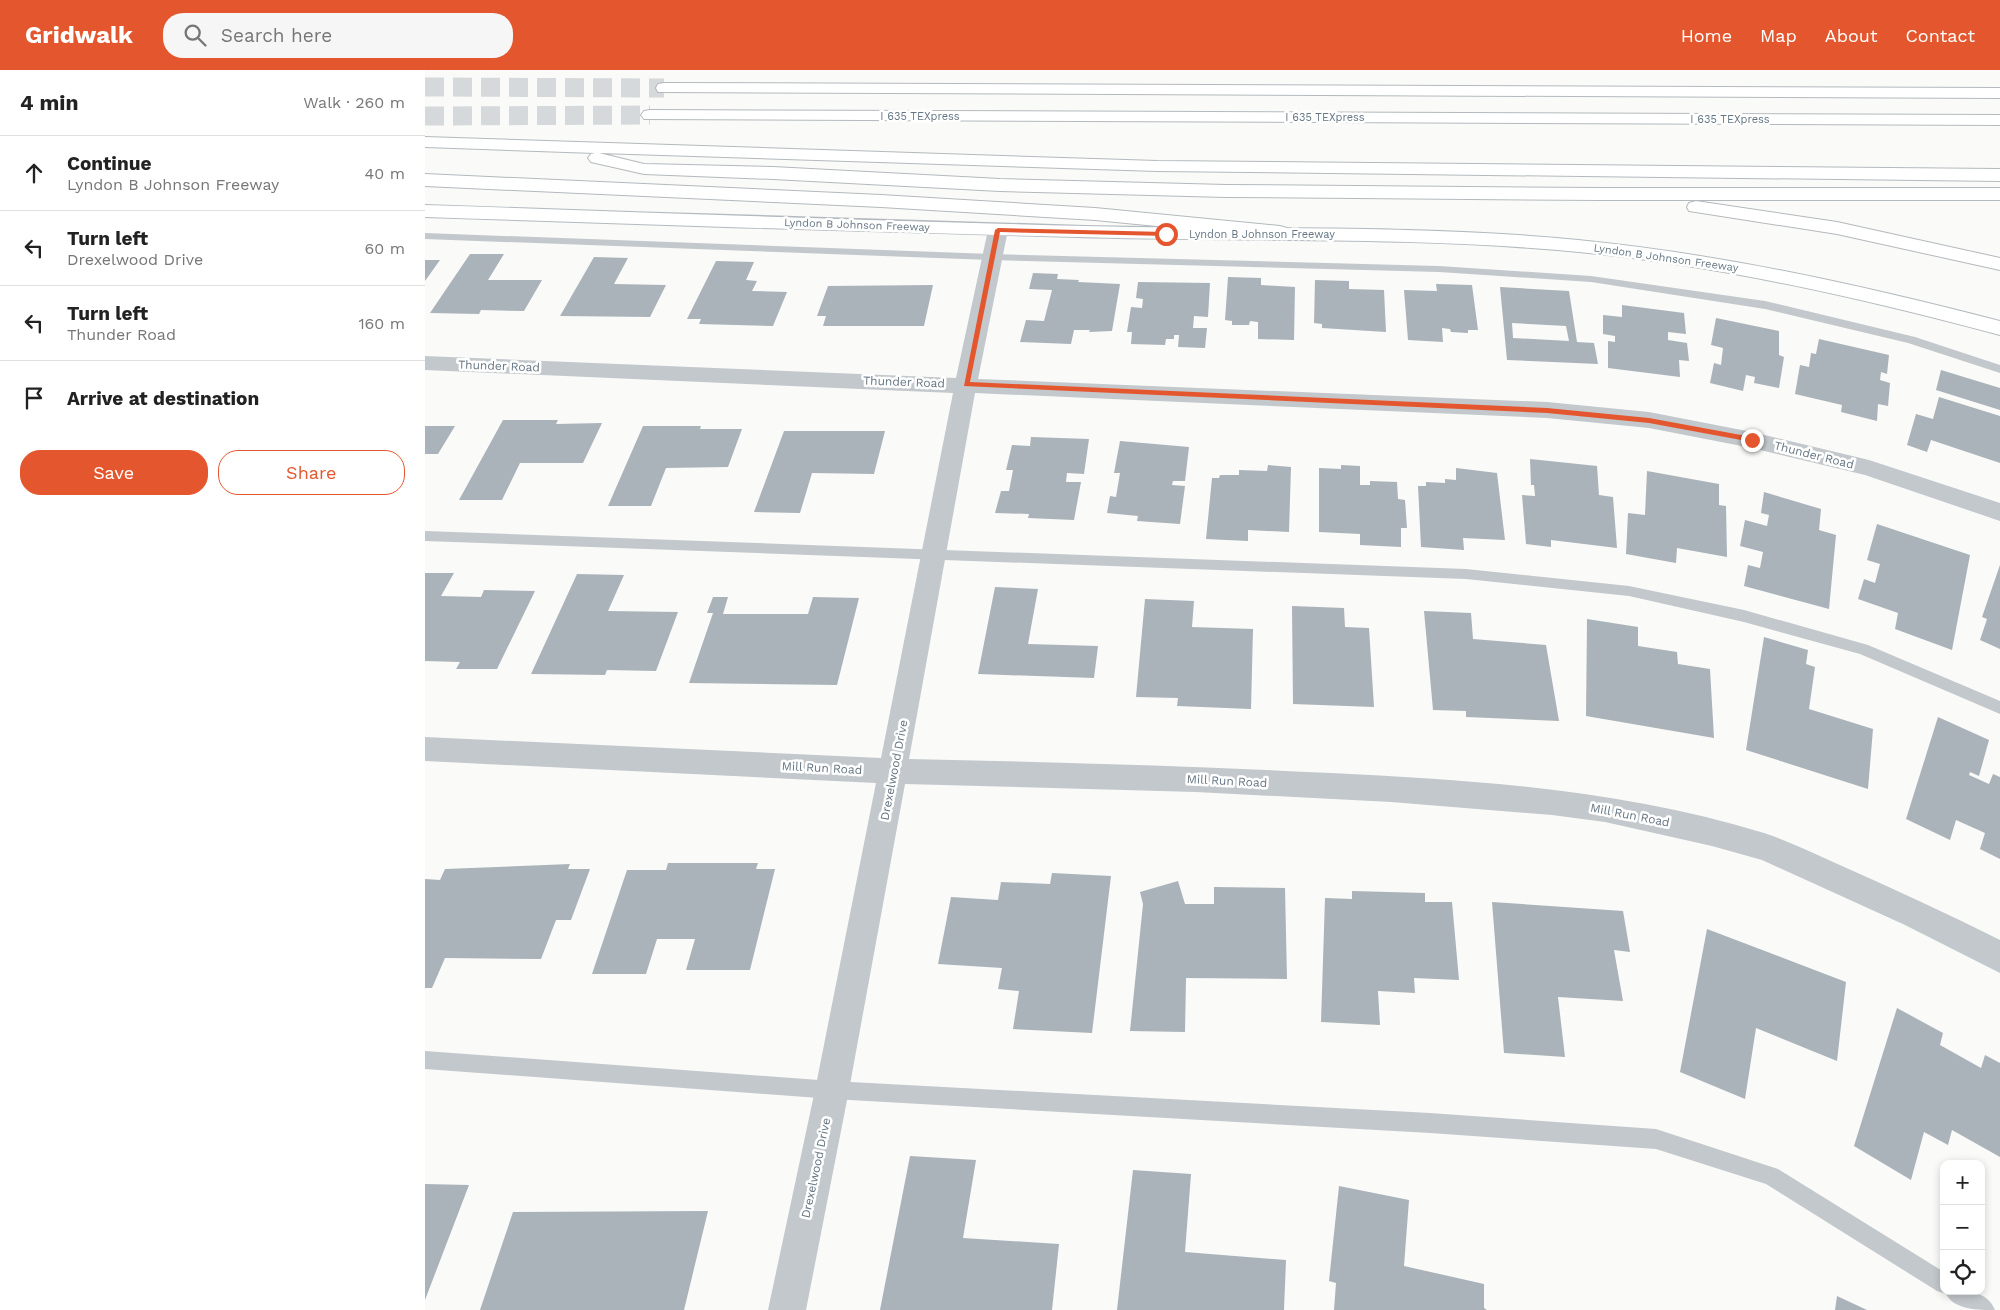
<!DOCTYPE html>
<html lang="en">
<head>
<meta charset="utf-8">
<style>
  :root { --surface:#fff; --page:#f6f6f6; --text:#222; --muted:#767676; --line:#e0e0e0; --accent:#e4572e }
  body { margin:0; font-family:"Work Sans",sans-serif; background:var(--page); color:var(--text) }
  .controls { position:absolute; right:15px; bottom:15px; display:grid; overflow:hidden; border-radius:10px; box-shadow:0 2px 8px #0003 }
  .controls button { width:45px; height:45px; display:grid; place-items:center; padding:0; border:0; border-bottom:1px solid var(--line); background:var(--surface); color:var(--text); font:25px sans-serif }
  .stop { position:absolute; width:15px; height:15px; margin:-11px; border:4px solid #e4572e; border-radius:50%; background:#fff }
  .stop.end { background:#e4572e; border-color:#fff; box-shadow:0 1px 5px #0008 }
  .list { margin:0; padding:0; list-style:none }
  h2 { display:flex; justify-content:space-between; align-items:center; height:65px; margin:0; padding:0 20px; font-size:21px }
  h2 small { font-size:16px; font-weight:400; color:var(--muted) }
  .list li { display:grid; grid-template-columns:32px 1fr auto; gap:15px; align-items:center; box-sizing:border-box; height:75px; padding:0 20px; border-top:1px solid var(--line) }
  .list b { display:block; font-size:19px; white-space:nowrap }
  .list p { margin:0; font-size:16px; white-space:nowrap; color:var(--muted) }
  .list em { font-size:16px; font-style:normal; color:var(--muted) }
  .actions { display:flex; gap:10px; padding:15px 20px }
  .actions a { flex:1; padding:11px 0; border:1px solid var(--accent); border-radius:20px; text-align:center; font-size:18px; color:var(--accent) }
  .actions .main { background:var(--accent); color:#fff }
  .icon { flex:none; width:28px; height:28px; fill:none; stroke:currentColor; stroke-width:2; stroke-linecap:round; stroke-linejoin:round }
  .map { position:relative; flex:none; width:1575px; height:1240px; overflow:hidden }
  header { display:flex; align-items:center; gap:30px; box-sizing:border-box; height:70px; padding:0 25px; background:var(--accent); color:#fff }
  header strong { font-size:24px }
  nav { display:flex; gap:28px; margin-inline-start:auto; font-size:18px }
  .search { width:350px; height:45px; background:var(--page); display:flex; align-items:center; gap:12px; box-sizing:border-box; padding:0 18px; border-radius:20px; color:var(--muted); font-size:19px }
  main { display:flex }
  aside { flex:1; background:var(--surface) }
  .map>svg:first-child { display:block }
  .building { fill:#aab3b9; fill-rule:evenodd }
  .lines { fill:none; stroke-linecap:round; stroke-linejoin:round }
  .highway-tunnel { stroke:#d5d9db; stroke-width:19; stroke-dasharray:19 9; stroke-linecap:butt }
  .secondary-casing { stroke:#b3babf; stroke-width:2 }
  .highway-casing { stroke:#b4b9bd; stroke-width:2 }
  .lane { fill:#c3c8cc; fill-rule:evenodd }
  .street { fill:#c3c8cc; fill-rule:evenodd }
  .secondary { fill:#fff; fill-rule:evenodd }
  .highway { fill:#fff; fill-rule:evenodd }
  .route { fill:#e4572e }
  .labels { text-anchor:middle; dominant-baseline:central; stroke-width:5; stroke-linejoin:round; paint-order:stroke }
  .far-street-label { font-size:11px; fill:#657683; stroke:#fff }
  .street-label { font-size:12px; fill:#657683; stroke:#fff }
</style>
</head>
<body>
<header>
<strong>Gridwalk</strong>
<div class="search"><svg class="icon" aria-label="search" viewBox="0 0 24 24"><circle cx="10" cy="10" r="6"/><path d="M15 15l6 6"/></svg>Search here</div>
<nav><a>Home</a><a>Map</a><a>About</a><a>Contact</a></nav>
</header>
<main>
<aside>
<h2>4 min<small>Walk · 260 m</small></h2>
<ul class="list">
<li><svg class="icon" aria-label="ahead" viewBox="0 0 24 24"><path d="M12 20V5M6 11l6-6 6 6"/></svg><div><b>Continue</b><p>Lyndon B Johnson Freeway</p></div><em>40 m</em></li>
<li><svg class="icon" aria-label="left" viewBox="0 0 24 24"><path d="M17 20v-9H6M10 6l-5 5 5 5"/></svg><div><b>Turn left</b><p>Drexelwood Drive</p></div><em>60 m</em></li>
<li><svg class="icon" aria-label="left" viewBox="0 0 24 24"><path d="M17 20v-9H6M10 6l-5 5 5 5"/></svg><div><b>Turn left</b><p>Thunder Road</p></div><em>160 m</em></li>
<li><svg class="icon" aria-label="arrive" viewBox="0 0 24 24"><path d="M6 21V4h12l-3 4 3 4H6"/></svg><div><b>Arrive at destination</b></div></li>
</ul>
<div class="actions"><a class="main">Save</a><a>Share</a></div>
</aside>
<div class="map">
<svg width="1575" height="1240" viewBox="0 0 1575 1240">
  <rect width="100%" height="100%" fill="#fafaf8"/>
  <path class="building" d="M45,184H79L63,210H117L99,241L56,240L54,244L5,243Z
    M169,187L203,188L189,214L241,215L225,247L135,246Z
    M0,190H15L0,211Z
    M291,191L329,192L321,210L332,211L327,221L362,222L348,256L274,254L276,249H262Z
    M608,203L633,204L632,209L654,210L653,212L695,214L687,261L664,262L665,260H649L646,274L595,272L601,250L619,251L627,220L604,219Z
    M803,207L836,208V215L870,217L869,270L833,269V252L825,251L824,255H807V251L800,250Z
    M890,210L924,211V219L959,220L961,262L897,258V254L889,253Z
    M713,212L785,213L783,247L769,246L768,258H782L780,278L753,277L754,265H749V269H741L740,275L706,274L707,262H702L706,237L717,238L718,229L711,228Z
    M1011,214L1047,215L1053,260H1043V263L1026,262L1025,259L1017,258L1018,272L983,270L979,220L1012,221Z
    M508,215L499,256H398L401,246H392L403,216Z
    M1075,217L1144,221L1152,272L1169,273L1173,294L1082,290ZM1087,253L1141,256L1144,271L1088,268Z
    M1197,235L1259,243L1261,264L1243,262V270L1262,273L1264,291L1254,290L1255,307L1183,298V271L1190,272V266L1178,264V245L1197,247Z
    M1291,248L1354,261V285L1359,287L1354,318L1329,313L1330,307L1321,305L1318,321L1285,313L1289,293L1296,295L1298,278L1286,275Z
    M1394,269L1464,285L1462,304L1456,302L1455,310L1465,313L1463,336L1453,334L1452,351L1416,342L1417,335L1370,324L1375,295L1384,297L1386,283L1391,284Z
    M1516,300L1575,318V340L1511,320Z
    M1514,327L1575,346V393L1506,370L1502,382L1482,375L1491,344L1508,349Z
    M78,350H133L131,354L177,353L158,393H95L77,430H34Z
    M0,356H30L13,384H0Z
    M218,356H276L275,359H317L303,397L241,398L226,436H183Z
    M359,361H460L449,404L387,403L375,443L329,442Z
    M606,367L664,369L659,404L642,403L641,412H656L649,450L603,448L604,444L570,443L576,421H584L588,400H581L587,375L605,376Z
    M695,371L764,377L760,411H748L747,415L760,416L755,454L712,451L713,446L682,443L685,426L691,427L695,403H689Z
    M1105,389L1172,396L1174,425L1188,427L1192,478L1126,470V477L1101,474L1097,425L1110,426L1109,415H1106Z
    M843,395L866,397L864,462L823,460V471L781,469L787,408H794L795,405H814V400L842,401Z
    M916,395L935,396V415H945V411L972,412L973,429L980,430L982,458H976V477L935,475V464L894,462V398L916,399Z
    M1031,398L1072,403L1080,470L1038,468L1039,480L996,477L993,416H1001V412L1020,413V409L1031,410Z
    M1222,401L1294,414V435L1301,436L1302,487L1252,478L1251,493L1201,484L1203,443L1220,445Z
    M1339,422L1396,439L1394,460L1411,465L1404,539L1319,516L1323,495L1335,498L1338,482L1315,476L1320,450L1342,456L1344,445L1336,443Z
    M1452,454L1545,485L1527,580L1470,559L1473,543L1433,529L1439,509L1450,513L1455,494L1442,490Z
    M1575,495V579L1555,570L1562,549L1557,547Z
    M0,503H29L16,526L56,527L59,520L110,521L72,599H31L35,592L0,591Z
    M152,504L199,505L183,541L253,542L231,601L182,600L180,605L106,604Z
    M570,517L613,519L603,574L673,576L669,608L553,604Z
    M288,527H303L298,544H383L388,527L434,528L412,615L264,613L288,543H282Z
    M720,529L769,531L767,557L828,559L826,639L752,636L753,628L711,627Z
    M867,536L919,538L920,557L944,558L949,637L868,634Z
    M999,541L1046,543L1048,569L1121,575L1134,651L1041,647V641L1008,640Z
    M1162,549L1213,557V576L1252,582L1253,594L1285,599L1289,668L1161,646Z
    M1339,567L1383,580L1381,594L1390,597L1384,639L1448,659L1443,719L1321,680Z
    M1513,647L1564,670L1554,706L1545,702L1544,705L1564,714L1568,704L1575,707V789L1555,779L1560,763L1531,750L1525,770L1481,749Z
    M243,793H333L331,799H350L325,900H261L270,869H232L221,904H167L202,800H241Z
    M145,794L143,799H165L146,850H131L116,889L20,888L7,918H0V809L15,810L20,799Z
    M627,803L686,806L667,963L588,959L594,921L573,919L577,898L513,894L526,827L573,830L576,812L625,814Z
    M753,811L760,834H789V817L860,818L862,909L761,908L760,962L705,961L718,834L715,822Z
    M927,821L1000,823V832H1027L1034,910L989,908L990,923L953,921L955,955L896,952L900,828L927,829Z
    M1067,832L1198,841L1205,882L1189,880L1198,931L1133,927L1140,987L1079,983Z
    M1282,859L1421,912L1412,991L1331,958L1320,1029L1255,1002Z
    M1472,938L1518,963L1515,975L1556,998L1560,985L1575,993V1087L1527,1060L1523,1075L1499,1062L1486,1110L1429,1076Z
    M485,1086L551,1090L538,1168L634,1174L627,1240H455Z
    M708,1100L766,1104L760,1182L861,1190L859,1240H692Z
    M0,1114L44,1115L0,1230Z
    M914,1116L984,1130L979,1196L1059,1214V1238L1062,1240H909L911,1213L904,1211Z
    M283,1141L259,1240H55L88,1142Z
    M1412,1226L1442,1240H1410Z"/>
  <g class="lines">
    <path class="highway-tunnel" d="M0,17L239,18
      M0,46L225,45"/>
    <g class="secondary-casing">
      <path id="secondary" d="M0,135C220,142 440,151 660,156C825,160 990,154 1153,170C1296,184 1436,215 1575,251V265C1436,228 1297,196 1154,182C987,166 820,172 652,167C435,162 217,154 0,147Z"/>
    </g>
    <g class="highway-casing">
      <path id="highway" d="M239,13L1575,18V28L233,22L231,18L233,14Z
        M225,40L1575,45V55L219,49L216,45L219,41Z
        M0,67L732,91L1575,99V111L732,101L174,83L219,94L348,97L575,109L801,115L1176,118H1575V130H1176L801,127L575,121L348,109L219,104L166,92L163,88L166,84L170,83L0,77Z
        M0,104L456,125L670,138L855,156L862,158L865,162L862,166L855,168L670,150L456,137L0,116Z
        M1271,131L1412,152L1575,188V200L1412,164L1264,141L1262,137L1264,133Z"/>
    </g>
    <path class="lane" d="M0,163L566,184L1014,196L1166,206L1340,231L1490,267L1575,295V303L1483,273L1340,239L1166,212L1014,202L566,190L0,169Z
      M0,461L1041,499L1204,516L1319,540L1443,575L1575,631V644L1435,584L1319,552L1204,526L1041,509L0,471Z
      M0,981L407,1011L1005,1043L1231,1059L1353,1099L1519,1202V1221C1538,1221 1562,1219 1570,1240C1554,1240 1529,1240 1521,1224L1512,1221L1341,1114L1231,1079L1005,1063L407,1029L0,999Z"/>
    <path class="street" d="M573,154L580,156L583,160L553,309L1122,332L1224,342L1327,362L1444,390L1575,433V451L1440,405L1327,378L1224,358L1122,348L550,323L484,689C625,692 765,696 906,703C1052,710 1199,720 1339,763C1366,772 1392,785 1417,796C1471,820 1523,844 1575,870V903L1480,855L1337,790L1287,776L1180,752L1127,745L966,732L771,722L480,714L424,1020L381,1240H343L390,1020L451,713L0,691V667L456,688L528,323L0,300V286L531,308L563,160L566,156Z"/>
    <use href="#secondary" class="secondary"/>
    <use href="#highway" class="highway"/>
  </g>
  <path class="route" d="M573,158L741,162L744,164L741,166L575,162L545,312L1122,338L1224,348L1327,367L1331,370L1327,372L1224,353L1122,343L539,316L570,160Z"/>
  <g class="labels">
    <g class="far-street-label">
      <text x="495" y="46">I 635 TEXpress</text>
      <text x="900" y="47">I 635 TEXpress</text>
      <text x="1305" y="49">I 635 TEXpress</text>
      <text transform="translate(432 155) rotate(2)">Lyndon B Johnson Freeway</text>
      <text x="837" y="164">Lyndon B Johnson Freeway</text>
      <text transform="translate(1241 188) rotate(8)">Lyndon B Johnson Freeway</text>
    </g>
    <g class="street-label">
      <text transform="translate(74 296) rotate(2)">Thunder Road</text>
      <text transform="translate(479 312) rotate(2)">Thunder Road</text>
      <text transform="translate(1389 385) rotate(14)">Thunder Road</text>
      <text transform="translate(397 698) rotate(3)">Mill Run Road</text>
      <text transform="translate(469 700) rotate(-79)">Drexelwood Drive</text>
      <text transform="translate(802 711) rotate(3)">Mill Run Road</text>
      <text transform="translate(1205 745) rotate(11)">Mill Run Road</text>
      <text transform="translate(391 1098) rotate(-78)">Drexelwood Drive</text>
    </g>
  </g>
</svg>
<div class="controls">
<button>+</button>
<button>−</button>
<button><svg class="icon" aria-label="locate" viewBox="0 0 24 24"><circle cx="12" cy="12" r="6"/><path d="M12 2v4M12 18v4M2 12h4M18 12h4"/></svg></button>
</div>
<div class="stop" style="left:741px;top:164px"></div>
<div class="stop end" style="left:1327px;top:370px"></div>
</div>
</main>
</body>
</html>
